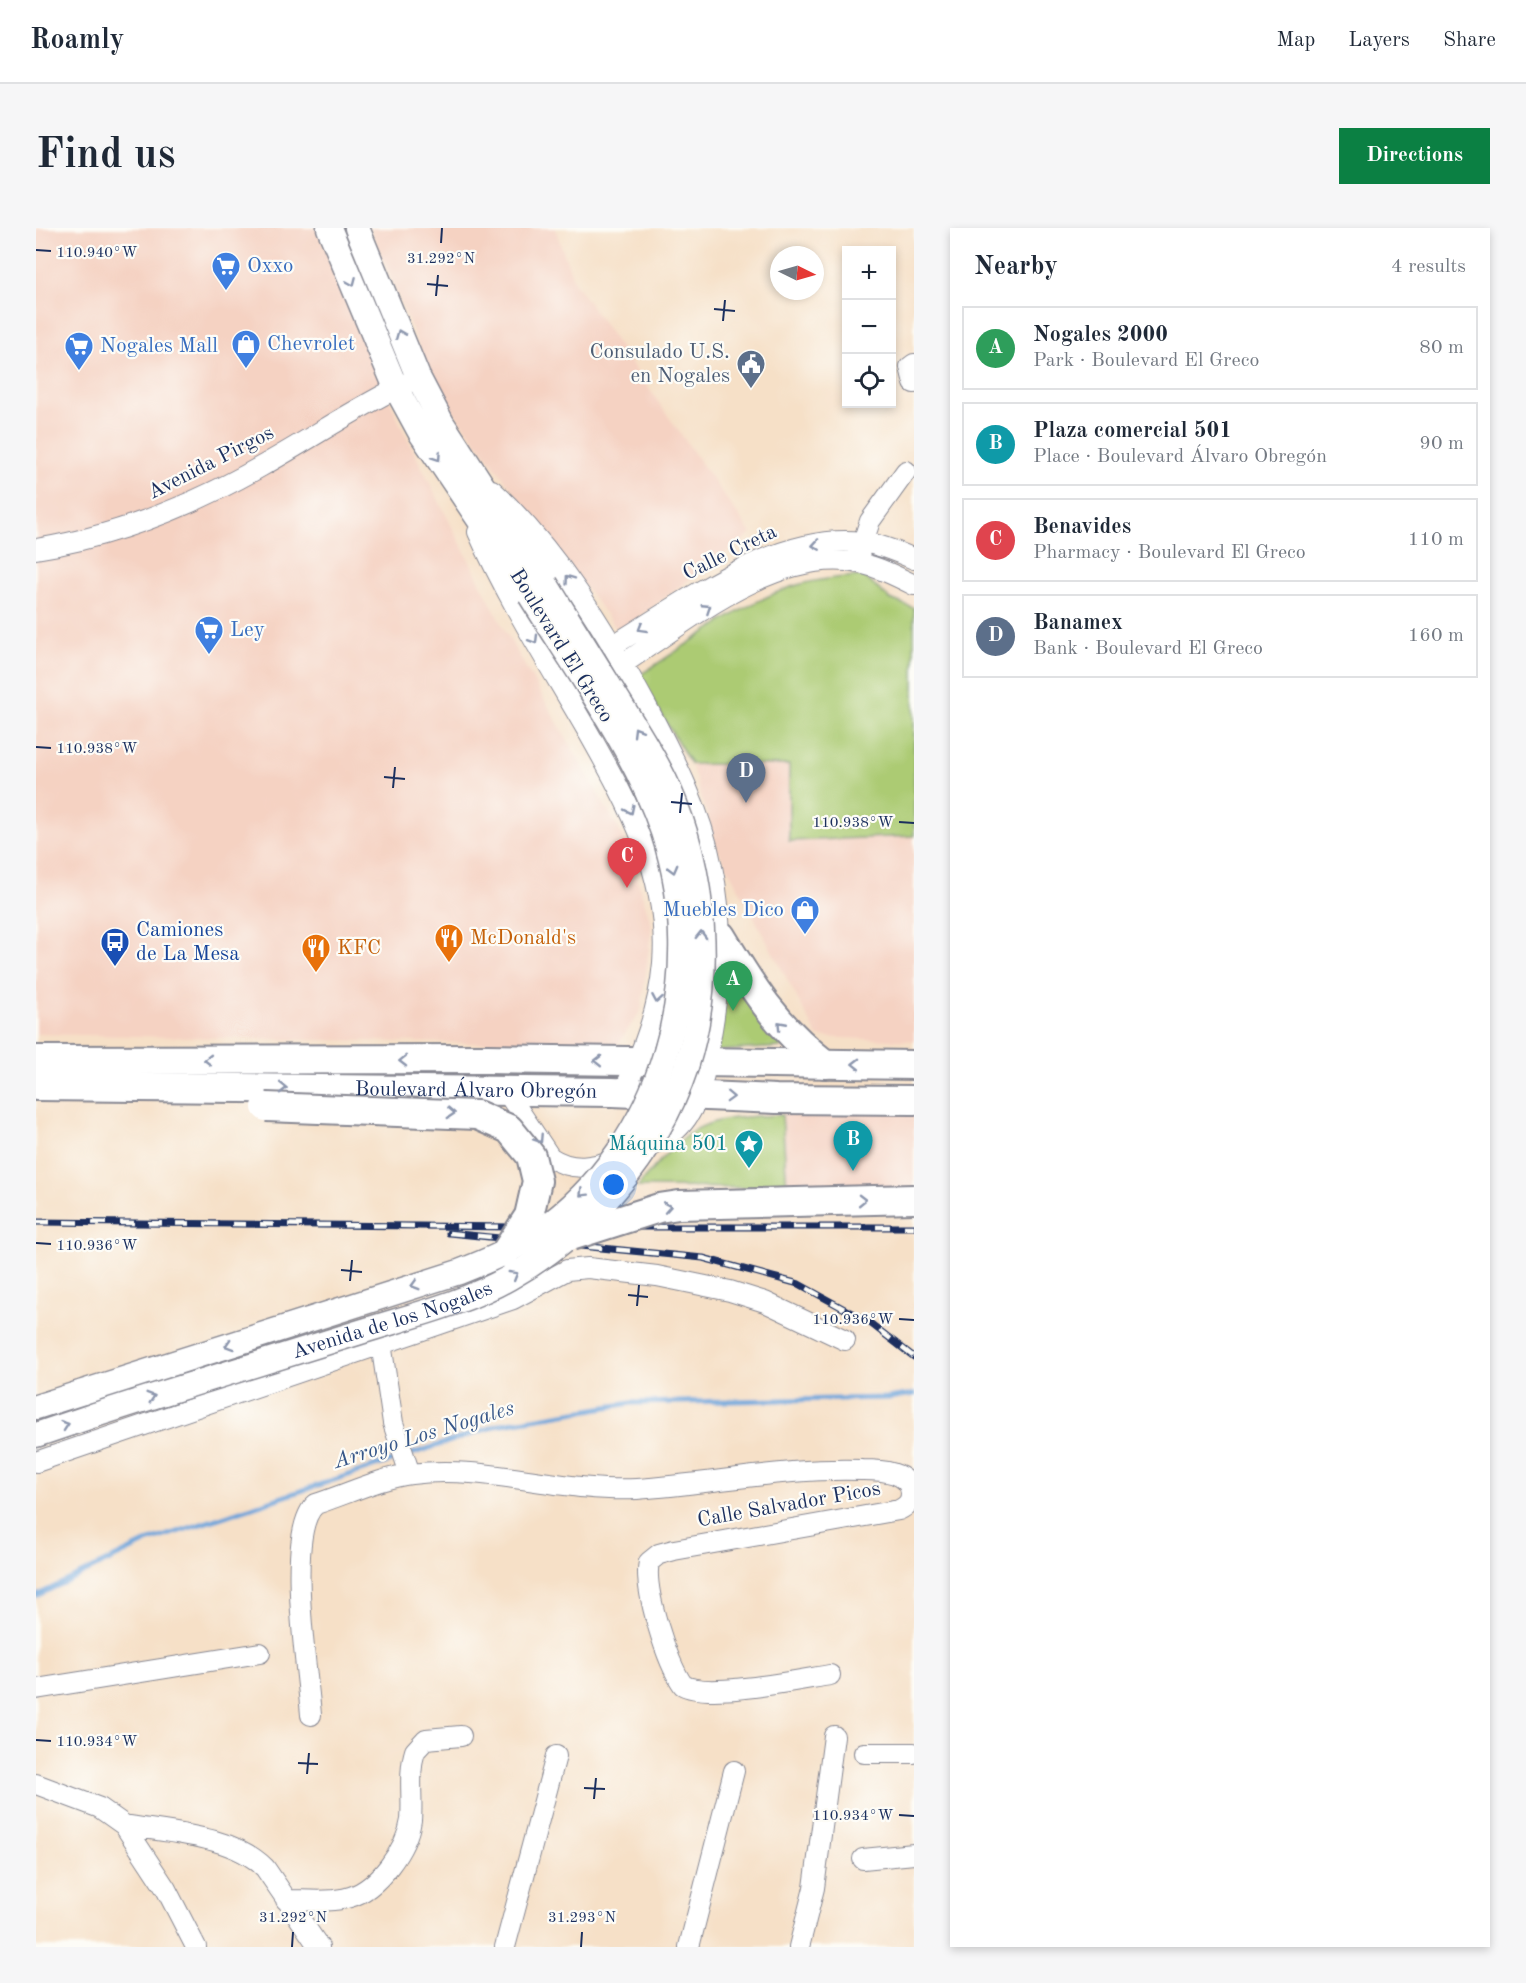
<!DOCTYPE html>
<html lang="en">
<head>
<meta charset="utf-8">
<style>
  :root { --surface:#fff; --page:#f6f6f7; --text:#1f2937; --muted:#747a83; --line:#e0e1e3; --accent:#0b8043 }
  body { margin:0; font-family:"Old Standard TT",serif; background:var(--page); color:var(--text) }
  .controls { position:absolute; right:18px; top:18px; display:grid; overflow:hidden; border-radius:0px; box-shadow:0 3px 9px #0003 }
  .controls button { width:54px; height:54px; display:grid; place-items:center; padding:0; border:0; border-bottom:2px solid var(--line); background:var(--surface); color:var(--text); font:30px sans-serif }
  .compass { position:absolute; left:734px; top:18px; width:54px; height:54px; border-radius:50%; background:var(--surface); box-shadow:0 3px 9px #0003; rotate:95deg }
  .you { position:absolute; left:578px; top:957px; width:21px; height:21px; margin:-15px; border:4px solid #fff; border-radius:50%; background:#1a73e8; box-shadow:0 0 0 9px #1a73e833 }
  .badge { display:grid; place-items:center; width:39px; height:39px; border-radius:50%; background:var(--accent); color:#fff; font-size:20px; font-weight:700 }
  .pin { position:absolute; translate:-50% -50px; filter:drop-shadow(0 2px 3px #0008) }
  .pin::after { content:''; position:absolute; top:32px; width:21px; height:18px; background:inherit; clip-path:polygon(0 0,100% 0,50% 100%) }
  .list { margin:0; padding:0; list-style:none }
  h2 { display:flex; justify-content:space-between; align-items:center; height:78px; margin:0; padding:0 24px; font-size:26px }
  h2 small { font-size:20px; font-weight:400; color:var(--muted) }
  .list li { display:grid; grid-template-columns:39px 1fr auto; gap:18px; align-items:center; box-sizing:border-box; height:84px; margin:0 12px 12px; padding:0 12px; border:2px solid var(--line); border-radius:0px }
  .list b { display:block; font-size:22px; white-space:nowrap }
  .list p { margin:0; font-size:20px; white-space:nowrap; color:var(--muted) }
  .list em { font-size:20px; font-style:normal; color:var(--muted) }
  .icon { flex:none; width:33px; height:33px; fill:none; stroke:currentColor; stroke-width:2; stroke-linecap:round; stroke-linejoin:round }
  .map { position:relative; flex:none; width:878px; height:1719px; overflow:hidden; border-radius:0px }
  header { display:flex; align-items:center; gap:36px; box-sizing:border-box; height:84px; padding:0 30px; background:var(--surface); border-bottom:2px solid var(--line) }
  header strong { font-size:28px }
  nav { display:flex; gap:33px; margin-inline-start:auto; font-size:21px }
  .intro { display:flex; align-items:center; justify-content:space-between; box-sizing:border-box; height:144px; padding:0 36px }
  h1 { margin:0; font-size:42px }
  .button { padding:15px 27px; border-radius:0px; background:var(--accent); color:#fff; font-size:21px; font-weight:700 }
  main { display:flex; gap:36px; padding:0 36px }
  aside { flex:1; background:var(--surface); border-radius:0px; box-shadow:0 3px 9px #0003 }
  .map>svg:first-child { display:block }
  .built { fill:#f5d2c2 }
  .green { fill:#accb73; stroke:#647d68; stroke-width:1.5 }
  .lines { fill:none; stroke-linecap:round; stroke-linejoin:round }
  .stream { stroke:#6ba2d9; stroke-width:5 }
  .minor-casing { stroke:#888892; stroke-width:22 }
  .major-casing { stroke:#888892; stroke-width:27 }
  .highway-casing { stroke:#888892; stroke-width:32 }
  .minor { stroke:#fff; stroke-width:20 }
  .major { stroke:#fff; stroke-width:24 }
  .highway { stroke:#fff; stroke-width:28 }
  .rail-casing { stroke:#1b2f5e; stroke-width:7 }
  .rail { stroke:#fdfcf7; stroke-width:4.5; stroke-dasharray:14; stroke-linecap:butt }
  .major-bridge-casing { stroke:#888892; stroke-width:27; stroke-linecap:butt }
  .highway-bridge-casing { stroke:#888892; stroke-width:32; stroke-linecap:butt }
  .major-bridge { stroke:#fff; stroke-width:24 }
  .highway-bridge { stroke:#fff; stroke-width:28 }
  .oneway { stroke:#8d97ae }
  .ticks { fill:none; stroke:#1b2f5e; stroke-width:2 }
  .labels { text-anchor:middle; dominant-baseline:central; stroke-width:4.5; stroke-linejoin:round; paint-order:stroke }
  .shop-label { font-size:21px; fill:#366cbe; stroke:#fdfcf7; text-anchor:start }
  .service-label { font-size:21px; fill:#4e5e75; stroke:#fdfcf7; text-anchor:end }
  .street-label { font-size:21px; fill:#1b2f5e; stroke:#fdfcf7 }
  .transit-label { font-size:21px; fill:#164399; stroke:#fdfcf7; text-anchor:start }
  .food-label { font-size:21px; fill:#c56008; stroke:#fdfcf7; text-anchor:start }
  .culture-label { font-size:21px; fill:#0d838f; stroke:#fdfcf7; text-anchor:end }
  .water-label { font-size:22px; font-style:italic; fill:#375789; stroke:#fdfcf7 }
  .ticks-label { font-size:15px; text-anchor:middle; fill:#1b2f5e; stroke:#fdfcf7; stroke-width:4.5; stroke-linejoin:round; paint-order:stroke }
</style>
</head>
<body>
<header>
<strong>Roamly</strong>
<nav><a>Map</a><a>Layers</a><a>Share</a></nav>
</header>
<div class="intro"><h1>Find us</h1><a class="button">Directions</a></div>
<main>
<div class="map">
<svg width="878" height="1719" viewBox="0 0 878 1719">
  <rect width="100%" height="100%" fill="#fdfcf7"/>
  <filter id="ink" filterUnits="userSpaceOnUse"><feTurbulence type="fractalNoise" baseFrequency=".0167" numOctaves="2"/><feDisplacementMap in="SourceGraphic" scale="12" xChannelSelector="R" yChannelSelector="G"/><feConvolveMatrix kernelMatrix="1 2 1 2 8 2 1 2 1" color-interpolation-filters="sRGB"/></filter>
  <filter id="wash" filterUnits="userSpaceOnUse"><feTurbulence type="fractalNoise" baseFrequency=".008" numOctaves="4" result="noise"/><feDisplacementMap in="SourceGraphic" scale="24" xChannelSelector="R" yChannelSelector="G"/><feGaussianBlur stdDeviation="1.35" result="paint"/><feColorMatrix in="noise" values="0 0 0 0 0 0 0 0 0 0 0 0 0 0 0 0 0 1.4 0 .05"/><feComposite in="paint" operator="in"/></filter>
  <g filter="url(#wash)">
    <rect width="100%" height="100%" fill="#f6e0c7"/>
    <path class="built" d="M0,0H281L364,196L469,403L587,609L616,697L605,782L581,818L0,806Z
      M334,0H519L538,54L715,306L583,404L400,160Z
      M655,536L753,537L754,612L878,608V813L782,809L682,622Z
      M746,878L878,884V978L751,960Z"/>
    <path class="green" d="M827,348L854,371L878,380V608L753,613V537L655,536L602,448C647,420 705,376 755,359C779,351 802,349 827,348Z
      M683,721L711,770L746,819L666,824Z
      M746,887L751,960L601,959C656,895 662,890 746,887Z"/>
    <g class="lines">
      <path class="stream" d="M0,1368L111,1314L466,1196L595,1175L852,1170L878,1166"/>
    </g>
  </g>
  <g filter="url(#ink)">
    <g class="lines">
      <g class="minor-casing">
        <path id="minor" d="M878,136L874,139L878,155
          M456,262C521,323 569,401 611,479C638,530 665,582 676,639C688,693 685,747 676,801C670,835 667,878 640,902C632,910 619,915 609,920
          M442,304C473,374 514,438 552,504C592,575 634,649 627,735C623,781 607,823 587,865
          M0,321C81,308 154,279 226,238C275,211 322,178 373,154
          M823,326L834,293L870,243
          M576,418C646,376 741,303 826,314C843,316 862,324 878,331
          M587,436C650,394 742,318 823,335C842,339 860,348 878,357
          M470,863L514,929C536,944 558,939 581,931
          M345,1115L357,1195L374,1246
          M0,1234L477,1071L531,1042L552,1040L621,1048L694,1063L729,1074L809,1112
          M0,1461L224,1425
          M275,1487C272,1445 248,1302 280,1276C308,1267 347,1249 375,1246C448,1236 526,1265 601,1261C677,1256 751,1239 827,1242C843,1242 874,1243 875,1265C875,1274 871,1278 863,1282L638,1322L623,1326L613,1334C607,1360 631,1435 647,1457C671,1471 762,1452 794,1447
          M828,1525H878
          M0,1556L64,1580L88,1597L130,1661L160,1719
          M88,1597C132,1605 197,1607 229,1640L283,1719
          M827,1631L878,1626
          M250,1672C270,1672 295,1675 314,1669C342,1661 371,1620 375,1592C377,1569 372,1545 379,1523L390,1511L425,1508
          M469,1719L520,1528
          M653,1719L698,1543
          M763,1719L778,1660L798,1508"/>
      </g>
      <g class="major-casing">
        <path id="major" d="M293,0L360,160L384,204L494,367
          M321,0L382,149L406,195L510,356
          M0,1179L47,1164
          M0,1207L59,1187"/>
      </g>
      <g class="highway-casing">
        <g id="highway">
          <path d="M685,708C717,761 739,797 789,836"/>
          <path d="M0,832L451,831L878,837"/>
          <path id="s1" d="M0,858L576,864L740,871L878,872"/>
        </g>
      </g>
      <use href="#minor" class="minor"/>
      <use href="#major" class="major"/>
      <use href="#highway" class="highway"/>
      <g class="rail-casing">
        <path id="rail" d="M0,994L483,999H878
          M413,1005L667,1030L763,1056L834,1095L878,1129"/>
      </g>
      <use href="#rail" class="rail"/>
      <g class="major-bridge-casing">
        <g id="major-bridge">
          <path d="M47,1164L423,1044C451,1033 478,1022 503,1004C629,915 674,747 627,604C599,521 540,441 494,367"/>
          <path id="s2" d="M59,1187C146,1159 233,1132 321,1105C371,1089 427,1076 473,1050C552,1006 621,926 650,839C678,751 670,643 632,559C621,534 606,511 592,488C565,444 537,400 510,356"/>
        </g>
      </g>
      <g class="highway-bridge-casing">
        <path id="highway-bridge" d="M230,879L441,887L473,901L495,928L501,953L493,988L469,1025
          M535,1008L623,980L643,977L878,971"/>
      </g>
      <use href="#major-bridge" class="major-bridge"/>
      <use href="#highway-bridge" class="highway-bridge"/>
    </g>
    <defs><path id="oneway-chevron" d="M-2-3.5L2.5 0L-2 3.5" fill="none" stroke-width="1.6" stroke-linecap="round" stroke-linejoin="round" transform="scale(1.5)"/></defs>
    <g class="oneway">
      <use href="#oneway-chevron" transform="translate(316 54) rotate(67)"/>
      <use href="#oneway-chevron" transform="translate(364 106) rotate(-112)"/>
      <use href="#oneway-chevron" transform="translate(401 229) rotate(56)"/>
      <use href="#oneway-chevron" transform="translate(780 317) rotate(171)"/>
      <use href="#oneway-chevron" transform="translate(533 351) rotate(-126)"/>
      <use href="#oneway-chevron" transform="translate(671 380) rotate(-33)"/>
      <use href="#oneway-chevron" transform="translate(606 400) rotate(149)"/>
      <use href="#oneway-chevron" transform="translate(498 412) rotate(59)"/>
      <use href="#oneway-chevron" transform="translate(601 503) rotate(-121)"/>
      <use href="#oneway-chevron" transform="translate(594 582) rotate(64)"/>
      <use href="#oneway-chevron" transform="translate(637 641) rotate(75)"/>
      <use href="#oneway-chevron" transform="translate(665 707) rotate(-89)"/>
      <use href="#oneway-chevron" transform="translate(621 771) rotate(100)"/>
      <use href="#oneway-chevron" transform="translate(745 797) rotate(-132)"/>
      <use href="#oneway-chevron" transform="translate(172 832) rotate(-180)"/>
      <use href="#oneway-chevron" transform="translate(367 833) rotate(179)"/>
      <use href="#oneway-chevron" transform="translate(562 833) rotate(-179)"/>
      <use href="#oneway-chevron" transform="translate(820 836) rotate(-179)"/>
      <use href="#oneway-chevron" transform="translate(247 860) rotate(1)"/>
      <use href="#oneway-chevron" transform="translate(694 869) rotate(2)"/>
      <use href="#oneway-chevron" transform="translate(415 885) rotate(3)"/>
      <use href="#oneway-chevron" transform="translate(503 911) rotate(57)"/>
      <use href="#oneway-chevron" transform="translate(547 965) rotate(135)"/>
      <use href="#oneway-chevron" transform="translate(826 972) rotate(-1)"/>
      <use href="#oneway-chevron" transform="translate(631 979) rotate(-10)"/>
      <use href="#oneway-chevron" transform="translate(478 1047) rotate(-31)"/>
      <use href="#oneway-chevron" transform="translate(379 1057) rotate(164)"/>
      <use href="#oneway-chevron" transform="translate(193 1117) rotate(162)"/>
      <use href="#oneway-chevron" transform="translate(115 1169) rotate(-17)"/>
      <use href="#oneway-chevron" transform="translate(29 1197) rotate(-19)"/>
    </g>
  </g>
  <path class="ticks" d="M405,15L406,0M0,22L15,23M391,56L412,58M400,68L402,47M678,81L699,83M687,93L689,72M0,519L15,520M348,549L369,551M357,560L359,539M635,574L656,576M644,585L646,565M863,594L878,595M0,1015L15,1016M305,1042L326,1044M314,1053L316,1032M592,1067L612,1069M601,1078L603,1057M863,1091L878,1092M0,1512L15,1513M262,1535L282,1536M271,1546L273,1525M548,1560L569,1561M558,1571L560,1550M863,1587L878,1588M256,1719L257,1704M545,1719L546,1704"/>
  <defs>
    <g id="supermarket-pin" transform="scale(1.5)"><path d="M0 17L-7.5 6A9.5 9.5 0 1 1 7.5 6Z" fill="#3f7fe0" stroke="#fdfcf7"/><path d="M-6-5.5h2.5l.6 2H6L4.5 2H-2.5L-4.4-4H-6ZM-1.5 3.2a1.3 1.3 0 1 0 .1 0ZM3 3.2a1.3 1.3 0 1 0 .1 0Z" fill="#fff"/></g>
    <g id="shop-pin" transform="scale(1.5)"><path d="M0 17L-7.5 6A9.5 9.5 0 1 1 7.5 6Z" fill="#3f7fe0" stroke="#fdfcf7"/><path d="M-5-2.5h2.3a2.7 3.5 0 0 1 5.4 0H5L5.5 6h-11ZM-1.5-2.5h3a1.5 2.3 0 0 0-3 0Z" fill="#fff"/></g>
    <g id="civic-pin" transform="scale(1.5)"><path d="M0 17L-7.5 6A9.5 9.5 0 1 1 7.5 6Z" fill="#5c6f8a" stroke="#fdfcf7"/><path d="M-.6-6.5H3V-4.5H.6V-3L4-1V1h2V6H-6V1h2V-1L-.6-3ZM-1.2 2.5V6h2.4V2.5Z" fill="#fff"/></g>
    <g id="restaurant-pin" transform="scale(1.5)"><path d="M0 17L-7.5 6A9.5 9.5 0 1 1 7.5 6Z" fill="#e8710a" stroke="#fdfcf7"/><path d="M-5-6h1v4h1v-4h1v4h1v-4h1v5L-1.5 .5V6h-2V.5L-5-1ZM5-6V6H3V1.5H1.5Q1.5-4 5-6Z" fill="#fff"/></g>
    <g id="bus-pin" transform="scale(1.5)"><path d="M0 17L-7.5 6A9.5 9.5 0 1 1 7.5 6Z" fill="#1a4fb4" stroke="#fdfcf7"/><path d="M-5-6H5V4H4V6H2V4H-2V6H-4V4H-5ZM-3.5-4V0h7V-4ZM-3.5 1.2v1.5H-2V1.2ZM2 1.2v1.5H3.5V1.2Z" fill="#fff"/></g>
    <g id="sight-pin" transform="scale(1.5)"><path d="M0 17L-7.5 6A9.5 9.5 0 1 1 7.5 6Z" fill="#0f9aa8" stroke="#fdfcf7"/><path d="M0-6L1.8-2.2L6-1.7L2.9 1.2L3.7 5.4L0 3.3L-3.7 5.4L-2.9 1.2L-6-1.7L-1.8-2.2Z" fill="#fff"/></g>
  </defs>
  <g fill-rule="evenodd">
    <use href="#supermarket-pin" x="190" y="38"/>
    <use href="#shop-pin" x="210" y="116"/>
    <use href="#supermarket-pin" x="43" y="118"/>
    <use href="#civic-pin" x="715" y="136"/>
    <use href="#supermarket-pin" x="173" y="402"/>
    <use href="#shop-pin" x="769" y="682"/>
    <use href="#restaurant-pin" x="413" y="710"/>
    <use href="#bus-pin" x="79" y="714"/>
    <use href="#restaurant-pin" x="280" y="720"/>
    <use href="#sight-pin" x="713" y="916"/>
  </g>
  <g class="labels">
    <g class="shop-label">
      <text x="211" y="38">Oxxo</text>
      <text x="231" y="116">Chevrolet</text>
      <text x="64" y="118">Nogales Mall</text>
      <text x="194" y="402">Ley</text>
      <text x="748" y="682" text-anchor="end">Muebles Dico</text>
    </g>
    <g class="service-label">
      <text x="694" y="124">Consulado U.S.<tspan x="694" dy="24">en Nogales</tspan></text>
    </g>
    <g class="street-label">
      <text transform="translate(175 235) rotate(-27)">Avenida Pirgos</text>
      <text transform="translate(694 325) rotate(-26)">Calle Creta</text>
      <text transform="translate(525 418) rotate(58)">Boulevard El Greco</text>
      <text stroke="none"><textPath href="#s1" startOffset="440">Boulevard Álvaro Obregón</textPath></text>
      <text stroke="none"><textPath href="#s2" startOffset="312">Avenida de los Nogales</textPath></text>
      <text transform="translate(753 1277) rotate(-10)">Calle Salvador Picos</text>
    </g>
    <g class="transit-label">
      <text x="100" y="702">Camiones<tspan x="100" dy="24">de La Mesa</tspan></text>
    </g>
    <g class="food-label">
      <text x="434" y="710">McDonald's</text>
      <text x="301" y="720">KFC</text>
    </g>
    <g class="culture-label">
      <text x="692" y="916">Máquina 501</text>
    </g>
    <g class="water-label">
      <text transform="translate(388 1207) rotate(-17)">Arroyo Los Nogales</text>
    </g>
  </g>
  <g class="ticks-label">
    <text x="61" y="29">110.940°W</text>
    <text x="405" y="35">31.292°N</text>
    <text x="61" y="525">110.938°W</text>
    <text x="817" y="599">110.938°W</text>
    <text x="61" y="1022">110.936°W</text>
    <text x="817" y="1096">110.936°W</text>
    <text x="61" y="1518">110.934°W</text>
    <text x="817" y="1592">110.934°W</text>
    <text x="257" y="1694">31.292°N</text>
    <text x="546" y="1694">31.293°N</text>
  </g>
</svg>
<div class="controls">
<button>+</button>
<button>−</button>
<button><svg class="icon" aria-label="locate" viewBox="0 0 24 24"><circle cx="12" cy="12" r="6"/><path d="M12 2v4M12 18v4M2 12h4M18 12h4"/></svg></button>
</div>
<svg class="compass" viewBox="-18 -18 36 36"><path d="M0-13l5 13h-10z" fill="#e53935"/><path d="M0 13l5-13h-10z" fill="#747a83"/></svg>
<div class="you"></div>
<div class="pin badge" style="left:697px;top:783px;background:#2e9e5b">A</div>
<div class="pin badge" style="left:817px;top:943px;background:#0f9aa8">B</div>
<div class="pin badge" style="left:591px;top:660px;background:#e0444e">C</div>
<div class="pin badge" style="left:710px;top:575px;background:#5c6f8a">D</div>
</div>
<aside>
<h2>Nearby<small>4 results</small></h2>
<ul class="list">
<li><span class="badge" style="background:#2e9e5b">A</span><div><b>Nogales 2000</b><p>Park · Boulevard El Greco</p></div><em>80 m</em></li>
<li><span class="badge" style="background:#0f9aa8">B</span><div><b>Plaza comercial 501</b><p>Place · Boulevard Álvaro Obregón</p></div><em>90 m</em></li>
<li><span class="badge" style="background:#e0444e">C</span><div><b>Benavides</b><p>Pharmacy · Boulevard El Greco</p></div><em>110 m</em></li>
<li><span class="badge" style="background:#5c6f8a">D</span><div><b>Banamex</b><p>Bank · Boulevard El Greco</p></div><em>160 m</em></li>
</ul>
</aside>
</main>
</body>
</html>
